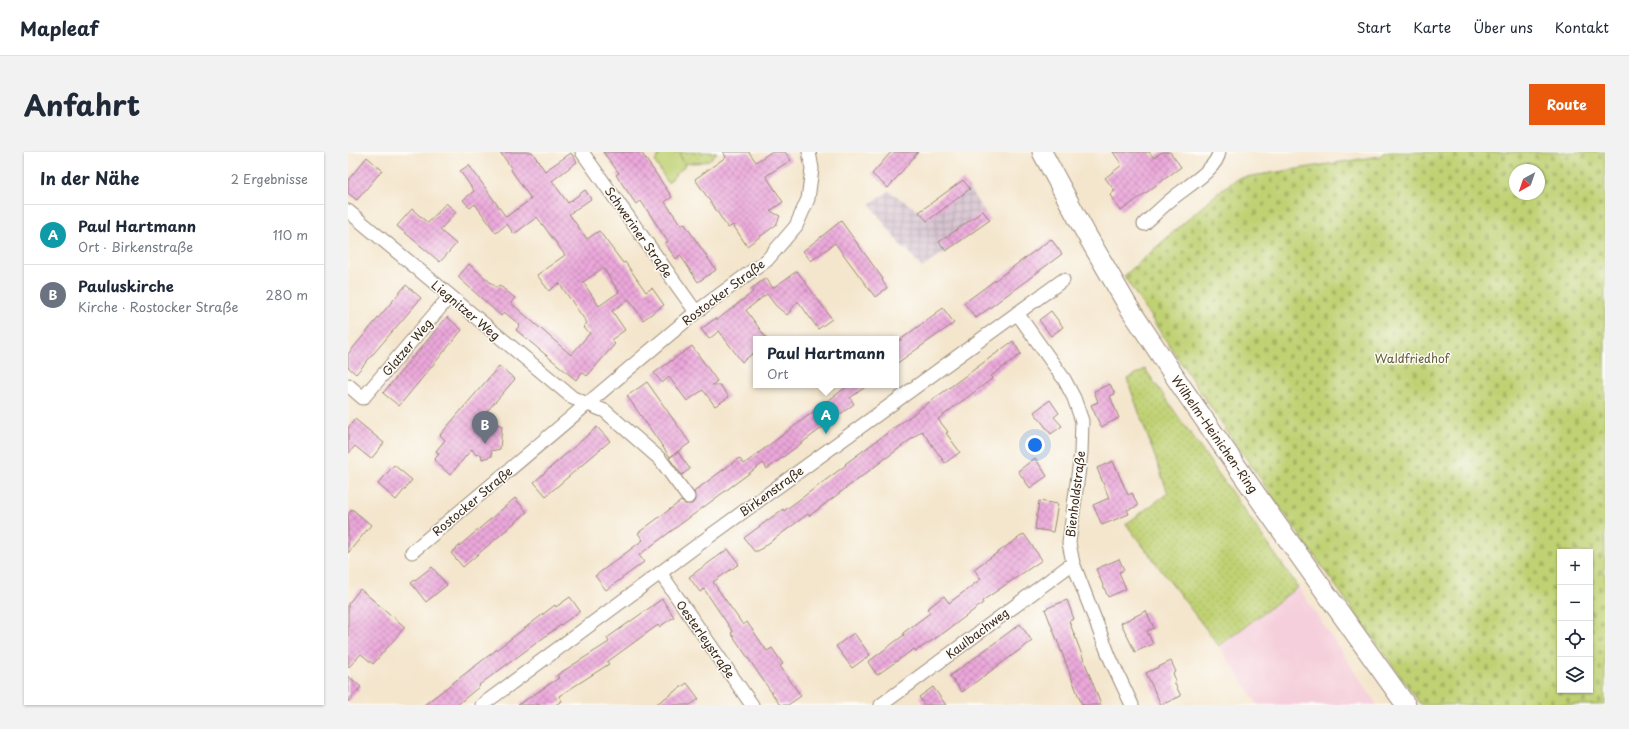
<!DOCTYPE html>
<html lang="de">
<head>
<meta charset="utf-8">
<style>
  :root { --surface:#fff; --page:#f2f2f3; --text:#1f2937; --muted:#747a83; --line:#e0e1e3; --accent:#ea580c }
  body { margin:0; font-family:"Playpen Sans",sans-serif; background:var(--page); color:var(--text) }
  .controls { position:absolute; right:12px; bottom:12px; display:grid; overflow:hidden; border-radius:0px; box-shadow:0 1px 3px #0004 }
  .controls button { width:36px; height:36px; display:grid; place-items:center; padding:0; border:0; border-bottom:1px solid var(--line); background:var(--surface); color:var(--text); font:20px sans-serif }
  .compass { position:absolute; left:1161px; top:12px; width:36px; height:36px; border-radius:50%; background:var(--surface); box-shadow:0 1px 3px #0004; rotate:220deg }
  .you { position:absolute; left:687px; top:293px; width:14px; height:14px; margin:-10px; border:3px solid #fff; border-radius:50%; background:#1a73e8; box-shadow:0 0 0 6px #1a73e833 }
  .badge { display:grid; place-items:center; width:26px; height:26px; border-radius:50%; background:var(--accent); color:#fff; font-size:13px; font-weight:700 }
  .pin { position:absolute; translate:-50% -33px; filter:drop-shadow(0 1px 2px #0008) }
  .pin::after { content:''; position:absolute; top:21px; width:14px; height:12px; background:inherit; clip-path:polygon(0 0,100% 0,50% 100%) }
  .popup { position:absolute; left:405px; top:184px; width:146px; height:52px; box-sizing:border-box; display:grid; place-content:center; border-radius:0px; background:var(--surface); filter:drop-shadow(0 1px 3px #0005); font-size:13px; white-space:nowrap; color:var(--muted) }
  .popup b { font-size:15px; color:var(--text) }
  .popup::after { content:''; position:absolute; left:50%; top:100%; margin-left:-8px; border:8px solid transparent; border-top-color:var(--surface) }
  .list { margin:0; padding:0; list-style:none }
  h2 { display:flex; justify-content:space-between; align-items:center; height:52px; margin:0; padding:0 16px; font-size:17px }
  h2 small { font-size:13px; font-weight:400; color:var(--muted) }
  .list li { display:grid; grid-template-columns:26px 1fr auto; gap:12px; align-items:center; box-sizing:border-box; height:60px; padding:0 16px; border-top:1px solid var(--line) }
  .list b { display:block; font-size:15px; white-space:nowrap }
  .list p { margin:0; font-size:13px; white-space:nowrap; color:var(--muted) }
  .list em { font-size:13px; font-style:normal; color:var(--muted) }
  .icon { flex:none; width:22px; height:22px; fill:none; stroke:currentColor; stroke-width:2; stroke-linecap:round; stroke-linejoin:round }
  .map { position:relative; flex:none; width:1257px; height:553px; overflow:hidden; border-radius:0px }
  header { display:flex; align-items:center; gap:24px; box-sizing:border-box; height:56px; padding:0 20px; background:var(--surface); border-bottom:1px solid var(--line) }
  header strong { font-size:19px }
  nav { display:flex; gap:22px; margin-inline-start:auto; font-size:14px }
  .intro { display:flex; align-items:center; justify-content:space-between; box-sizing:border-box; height:96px; padding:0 24px }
  h1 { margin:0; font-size:28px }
  .button { padding:10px 18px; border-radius:0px; background:var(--accent); color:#fff; font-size:14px; font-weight:700 }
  main { display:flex; gap:24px; padding:0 24px }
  aside { flex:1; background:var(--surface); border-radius:0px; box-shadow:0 1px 3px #0004 }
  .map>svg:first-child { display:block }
  .built { fill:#f5cfdb }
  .industrial { fill:url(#industrial-grid) }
  .grass { fill:url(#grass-dots); stroke:#7d7e48 }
  .cemetery { fill:url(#cemetery-stones); stroke:#7d7e48; fill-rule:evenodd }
  .park { fill:#bfd173; stroke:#7d7e48 }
  .building { fill:url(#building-cross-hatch); fill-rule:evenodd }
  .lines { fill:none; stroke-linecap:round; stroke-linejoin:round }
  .street-casing { stroke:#988876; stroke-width:15 }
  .secondary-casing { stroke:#988876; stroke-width:21 }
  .street { stroke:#fff; stroke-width:13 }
  .secondary { stroke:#fff; stroke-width:19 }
  .labels { text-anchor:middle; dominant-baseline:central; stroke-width:3; stroke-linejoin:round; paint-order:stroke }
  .street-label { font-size:12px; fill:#3b2a1e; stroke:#fdfcf7 }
  .park-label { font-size:12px; fill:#635c38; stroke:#fdfcf7 }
</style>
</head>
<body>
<header>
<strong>Mapleaf</strong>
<nav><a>Start</a><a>Karte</a><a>Über uns</a><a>Kontakt</a></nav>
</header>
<div class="intro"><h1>Anfahrt</h1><a class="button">Route</a></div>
<main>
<aside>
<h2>In der Nähe<small>2 Ergebnisse</small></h2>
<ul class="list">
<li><span class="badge" style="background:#0f9aa8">A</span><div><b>Paul Hartmann</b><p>Ort · Birkenstraße</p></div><em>110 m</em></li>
<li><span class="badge" style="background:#6b7280">B</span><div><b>Pauluskirche</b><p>Kirche · Rostocker Straße</p></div><em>280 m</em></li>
</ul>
</aside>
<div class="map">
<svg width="1257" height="553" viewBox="0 0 1257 553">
  <defs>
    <pattern id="industrial-grid" width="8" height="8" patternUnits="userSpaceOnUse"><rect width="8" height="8" fill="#d1bdcc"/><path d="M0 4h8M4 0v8" fill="none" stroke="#ab9aa5"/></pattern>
    <pattern id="grass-dots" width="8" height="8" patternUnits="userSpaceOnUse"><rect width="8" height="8" fill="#bfd173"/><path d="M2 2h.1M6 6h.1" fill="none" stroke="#a5b463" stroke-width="1.8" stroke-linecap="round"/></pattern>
    <pattern id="cemetery-stones" width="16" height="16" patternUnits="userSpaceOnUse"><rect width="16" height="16" fill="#bfd173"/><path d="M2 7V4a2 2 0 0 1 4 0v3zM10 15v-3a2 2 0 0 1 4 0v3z" fill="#a5b463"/></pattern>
    <pattern id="building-cross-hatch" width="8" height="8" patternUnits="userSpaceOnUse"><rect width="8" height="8" fill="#eba7da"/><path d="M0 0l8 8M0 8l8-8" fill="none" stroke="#c088b0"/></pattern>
  </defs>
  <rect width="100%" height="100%" fill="#fdfcf7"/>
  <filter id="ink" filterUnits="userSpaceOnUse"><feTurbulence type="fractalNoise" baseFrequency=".025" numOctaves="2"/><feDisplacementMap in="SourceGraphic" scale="8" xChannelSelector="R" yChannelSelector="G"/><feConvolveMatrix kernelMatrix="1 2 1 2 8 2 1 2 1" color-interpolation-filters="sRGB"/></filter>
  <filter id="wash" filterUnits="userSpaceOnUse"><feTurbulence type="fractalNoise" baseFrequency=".012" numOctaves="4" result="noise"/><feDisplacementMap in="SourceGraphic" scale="16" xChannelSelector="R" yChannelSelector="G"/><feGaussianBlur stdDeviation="0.9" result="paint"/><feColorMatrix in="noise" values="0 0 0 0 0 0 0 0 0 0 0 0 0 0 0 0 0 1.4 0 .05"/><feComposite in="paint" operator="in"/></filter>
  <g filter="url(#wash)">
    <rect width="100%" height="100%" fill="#f4e6cd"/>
    <path class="built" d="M950,435L1029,553H910L871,494Z"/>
    <path class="industrial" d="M615,28L642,68L574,116L558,96L556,98L522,52L541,39L572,60Z"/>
    <path class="grass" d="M334,0H369C361,11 353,11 340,11L338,13L333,6L332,2Z
      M797,217L950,435L871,494L778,372L820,341L779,227Z"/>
    <path class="cemetery" d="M1036,0H1257V553H1073C972,412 870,271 776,124L874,37L891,26L1032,4ZM1167,18H1191V42H1167ZM1212,400H1242V538H1212Z"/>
    <path class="park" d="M310,0H334L332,2L333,6L338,13L328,22L320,31L307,10L311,3Z"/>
    <g id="blocks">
      <path class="building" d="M152,0H184L197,19L223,1L229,10L204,29L220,51L237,38L243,47L221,62L239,87L251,79L275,111L277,110L298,140L304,136L316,153L295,168L281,147L264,159L277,178L263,188L267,192L239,224L234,220L228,228L168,178L172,173L156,160L153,164L110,125L121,112L149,136L151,133L167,146L163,151L223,203L242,181L235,175L239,171L211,131L201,139L189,123L217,103L189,65L166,82L159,72L148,81L127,52L122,56L115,48L126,39L112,19L121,13L158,65L183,47L163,18L164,17ZM255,116L271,140L251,154L235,130Z
        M255,0H293L324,45L317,50L333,73L336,71L368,118L350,130L332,103L328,107L317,91L320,90L293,49L288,52L268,23L271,21Z
        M375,0H401L408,10L423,0H437L443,8L418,24L435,50L422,59L432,64L428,73L399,94L385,73L380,76L347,27L378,5Z
        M543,0H570L540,36L524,22Z
        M765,0H801L806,6L814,0H822L833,15L773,59L762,43L767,39L757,26L774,13Z
        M19,5L34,18L9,48L0,41V28Z
        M615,28L622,37L579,69L571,60Z
        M98,51L108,60L92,78L108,92L92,110L49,74L64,57L80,71Z
        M635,59L642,68L598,99L591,90Z
        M493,69L535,127L534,128L539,136L527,145L487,91L463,109L455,99Z
        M703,87L714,102L628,166L616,151Z
        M449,119L484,167L470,177L450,149L439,163L428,154L419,142L398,158L419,187H408V199L394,210L371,179L361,187L353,177L368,166L369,168L405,140L403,137L418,126L425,136Z
        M58,133L73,146L8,222L0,215V202Z
        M595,156L606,171L548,212V191Z
        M703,159L715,175L703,184L691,168Z
        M99,165L114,178L51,254L35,241Z
        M665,189L673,202L643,224L645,226L590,267L600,280L598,281L612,300L597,311L574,279L461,364L460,362L410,399H406L396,386L435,357L436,359L498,313L497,312Z
        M344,194L369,229L364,233H372L381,245L367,254L355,238L339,249L321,225L314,231L306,221Z
        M151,214L167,227L134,265L154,274L152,297L143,299L144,304L134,307L133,302L128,303L124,297L102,323L86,308L91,302L88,299L97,288L92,283Z
        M299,230L342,291L322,305L279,244Z
        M762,232L767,242L762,244L771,266L753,275L743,253L750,250L746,239Z
        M501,233H520L502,246L506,252L439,302L419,317L415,311L291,403L296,410L258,438L247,424L295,388L290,381L333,349L337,352H344L347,348L346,340L348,338L391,306L396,312Z
        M702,248L711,261L706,265L714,274L703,282L686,260Z
        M7,267L36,291L23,307L7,294L0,302V276Z
        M249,275L262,289L198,344L186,330Z
        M330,300L342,317L334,323L321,306Z
        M687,306L699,324L682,336L670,319Z
        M765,309L780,343L784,341L790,354L779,358L781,362L754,373L745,353L761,346L749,316Z
        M46,313L64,328L48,348L30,332Z
        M167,346L179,360L115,415L103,401Z
        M691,349L710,352L705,380L687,377Z
        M4,357L23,373L0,401V363Z
        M676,382L694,408L634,449L635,451L597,480L568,499L566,497L529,523L520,510L556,483L555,481L582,461L579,457L596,444L601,451L633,427L626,417Z
        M380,397L391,412L365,430L395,473L399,470L419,499L424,496L435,512L432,514L453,544L440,553H432L383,481L385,480L356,437L352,440L341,425Z
        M771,407L776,418L771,420L778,437L760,445L748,417Z
        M84,415L99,433L78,450L63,431Z
        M12,437L57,475L25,512L13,502L0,516V452Z
        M222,445L232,459L131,533L132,534L109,553H76L194,463L207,453L208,455Z
        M314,447L326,465L311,475L310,473L259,510L261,512L211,544L214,549L207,553H170L211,526L209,523L261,490L259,486Z
        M719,448L726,467L721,469L753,553H734L697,457Z
        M798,459L806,476L799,479L805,492L787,500L773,471Z
        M672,472L684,489L614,540L602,524Z
        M506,481L522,503L504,516L488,494Z
        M823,509L828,520L825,521L828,529L826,530L833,544L813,553L798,521Z
        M0,524L13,535L0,550Z
        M339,531L351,547L342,553H307Z
        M585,535L598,553H576L571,545Z"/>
    </g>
  </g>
  <g filter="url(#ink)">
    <use href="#blocks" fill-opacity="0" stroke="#988876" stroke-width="1"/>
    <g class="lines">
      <g class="street-casing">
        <path id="street" d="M234,0L348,160
          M0,59L225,246L257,259L312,307L340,345
          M796,72C806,63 815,54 825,46C838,35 869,17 871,0
          M669,161L716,227L726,246L734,269L733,301L721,391L725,411L762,506L784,553
          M0,233L15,246L102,144
          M64,400L348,160L419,108L448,74L460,47L464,17L461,0
          M313,422L404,553
          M134,553L366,381L715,128
          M533,553L725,411"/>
      </g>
      <g class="secondary-casing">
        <path id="secondary" d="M694,0L737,80L780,154L833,234L928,371L1058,553"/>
      </g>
      <use href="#street" class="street"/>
      <use href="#secondary" class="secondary"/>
    </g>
  </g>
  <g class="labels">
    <g class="street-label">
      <text transform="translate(291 80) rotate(55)">Schweriner Straße</text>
      <text transform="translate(375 140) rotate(-37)">Rostocker Straße</text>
      <text transform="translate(118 158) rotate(40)">Liegnitzer Weg</text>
      <text transform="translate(59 195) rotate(-50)">Glatzer Weg</text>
      <text transform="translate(867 282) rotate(55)">Wilhelm-Heinichen-Ring</text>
      <text transform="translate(423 339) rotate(-36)">Birkenstraße</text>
      <text transform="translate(727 342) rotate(-83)">Bienholdstraße</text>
      <text transform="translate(124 349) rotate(-40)">Rostocker Straße</text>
      <text transform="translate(629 481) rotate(-37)">Kaulbachweg</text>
      <text transform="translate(358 487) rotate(55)">Oesterleystraße</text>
    </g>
    <g class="park-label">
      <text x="1064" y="206">Waldfriedhof</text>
    </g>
  </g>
</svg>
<div class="controls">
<button>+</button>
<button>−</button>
<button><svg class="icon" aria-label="locate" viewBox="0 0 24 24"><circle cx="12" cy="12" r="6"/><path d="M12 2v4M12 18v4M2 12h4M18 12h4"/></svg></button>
<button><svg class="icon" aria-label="layers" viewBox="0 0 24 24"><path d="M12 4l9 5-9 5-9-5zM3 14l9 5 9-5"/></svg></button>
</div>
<svg class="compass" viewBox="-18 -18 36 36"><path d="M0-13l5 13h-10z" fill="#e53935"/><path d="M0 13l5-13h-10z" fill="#747a83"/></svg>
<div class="you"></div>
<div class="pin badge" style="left:478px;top:282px;background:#0f9aa8">A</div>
<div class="popup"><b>Paul Hartmann</b>Ort</div>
<div class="pin badge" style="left:137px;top:292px;background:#6b7280">B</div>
</div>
</main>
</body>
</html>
